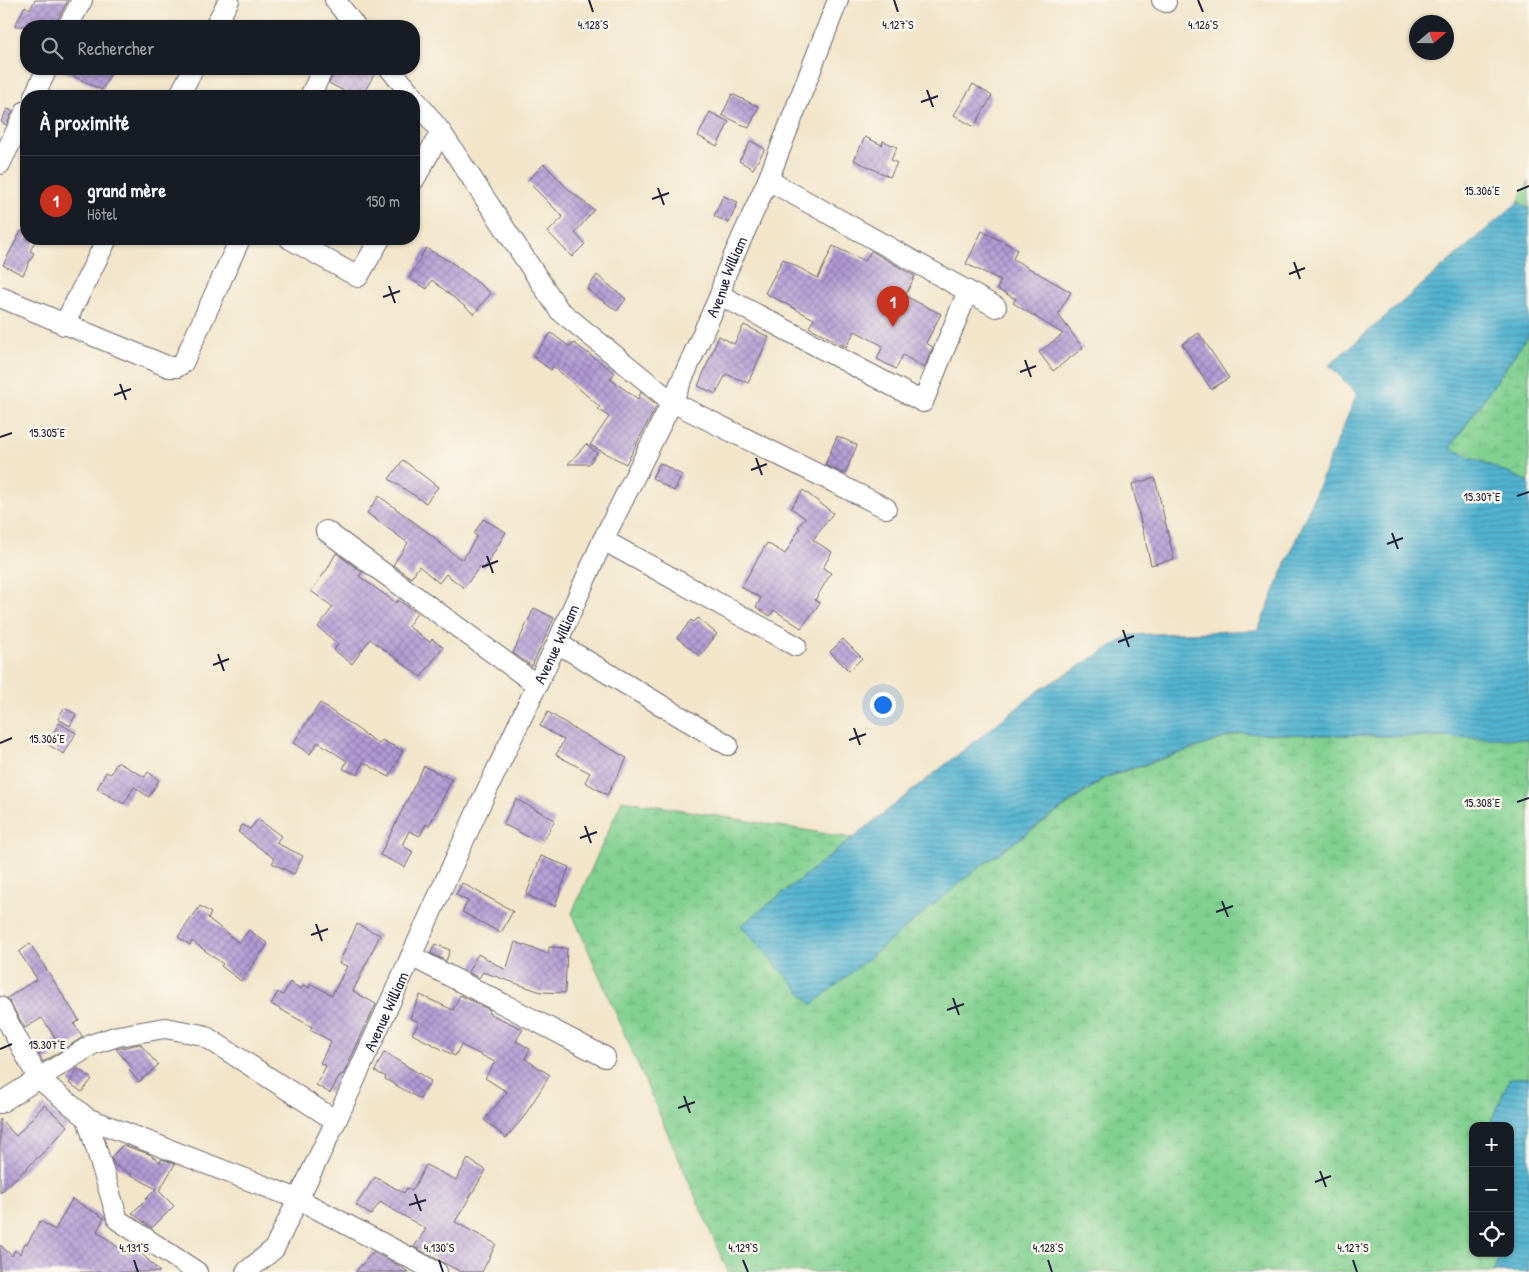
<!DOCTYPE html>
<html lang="fr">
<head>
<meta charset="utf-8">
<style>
  :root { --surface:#171b24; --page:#20242c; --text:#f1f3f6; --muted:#9ea1a6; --line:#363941; --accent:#c8321e }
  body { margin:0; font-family:"Patrick Hand",sans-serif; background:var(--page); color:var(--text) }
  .controls { position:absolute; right:15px; bottom:15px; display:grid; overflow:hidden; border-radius:10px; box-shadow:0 1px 4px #0004 }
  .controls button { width:45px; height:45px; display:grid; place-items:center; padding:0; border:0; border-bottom:1px solid var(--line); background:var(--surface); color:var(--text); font:25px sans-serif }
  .compass { position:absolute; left:1409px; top:15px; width:45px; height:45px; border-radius:50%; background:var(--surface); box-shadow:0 1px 4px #0004; rotate:70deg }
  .you { position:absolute; left:882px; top:704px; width:18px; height:18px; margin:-12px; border:4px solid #fff; border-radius:50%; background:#1a73e8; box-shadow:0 0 0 8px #1a73e833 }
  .badge { display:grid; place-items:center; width:32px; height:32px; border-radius:50%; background:var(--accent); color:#fff; font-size:16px; font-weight:700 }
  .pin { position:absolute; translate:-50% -41px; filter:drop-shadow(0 1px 2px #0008) }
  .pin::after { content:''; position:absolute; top:26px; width:18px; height:15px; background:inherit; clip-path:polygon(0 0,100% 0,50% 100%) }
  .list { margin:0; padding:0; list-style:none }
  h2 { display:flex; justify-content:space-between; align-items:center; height:65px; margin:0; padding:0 20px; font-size:21px }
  h2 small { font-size:16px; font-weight:400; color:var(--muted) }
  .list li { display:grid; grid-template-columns:32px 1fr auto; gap:15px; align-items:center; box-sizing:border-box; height:90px; padding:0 20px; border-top:1px solid var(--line) }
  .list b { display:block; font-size:19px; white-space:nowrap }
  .list p { margin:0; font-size:16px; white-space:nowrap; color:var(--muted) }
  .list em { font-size:16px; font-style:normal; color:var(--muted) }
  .icon { flex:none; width:28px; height:28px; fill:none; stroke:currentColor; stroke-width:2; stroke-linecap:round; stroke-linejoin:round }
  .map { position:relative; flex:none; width:1529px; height:1272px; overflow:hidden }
  .search { position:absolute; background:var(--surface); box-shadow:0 1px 4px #0004; left:20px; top:20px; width:400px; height:55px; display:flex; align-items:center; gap:12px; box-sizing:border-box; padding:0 18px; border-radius:20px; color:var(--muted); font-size:19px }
  .panel { position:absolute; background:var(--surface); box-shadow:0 1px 4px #0004; left:20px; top:90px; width:400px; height:155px; border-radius:20px }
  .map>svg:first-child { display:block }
  .wetland { fill:url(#wetland-marsh); stroke:#527966 }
  .water { fill:url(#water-rules); stroke:#3a6a86 }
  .building { fill:url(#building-cross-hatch) }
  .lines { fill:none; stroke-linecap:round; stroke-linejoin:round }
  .minor-casing { stroke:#6b666d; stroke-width:22 }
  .minor { stroke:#fff; stroke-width:20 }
  .ticks { fill:none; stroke:#22223b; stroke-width:2 }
  .labels { text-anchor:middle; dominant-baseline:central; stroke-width:5; stroke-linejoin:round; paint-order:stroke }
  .street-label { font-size:16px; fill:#22223b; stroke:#fbf7ec }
  .ticks-label { font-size:12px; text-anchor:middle; fill:#22223b; stroke:#fbf7ec; stroke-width:5; stroke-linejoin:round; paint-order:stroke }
</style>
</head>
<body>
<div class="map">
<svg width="1529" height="1272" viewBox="0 0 1529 1272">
  <defs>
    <pattern id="wetland-marsh" width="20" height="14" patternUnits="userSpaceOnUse" patternTransform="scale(1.25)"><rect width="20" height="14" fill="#81d090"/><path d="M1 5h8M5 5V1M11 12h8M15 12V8" fill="none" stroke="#6fb27d"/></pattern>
    <pattern id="water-rules" width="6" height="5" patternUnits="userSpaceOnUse" patternTransform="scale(1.25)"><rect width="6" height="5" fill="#52b3d0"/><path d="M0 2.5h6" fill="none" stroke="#4491aa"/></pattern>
    <pattern id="building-cross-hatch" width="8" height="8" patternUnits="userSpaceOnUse" patternTransform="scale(1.25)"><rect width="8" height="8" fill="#b19ad4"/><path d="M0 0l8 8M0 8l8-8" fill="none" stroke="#907dad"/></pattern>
  </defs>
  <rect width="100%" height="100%" fill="#fbf7ec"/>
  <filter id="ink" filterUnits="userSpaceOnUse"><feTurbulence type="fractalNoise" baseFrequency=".02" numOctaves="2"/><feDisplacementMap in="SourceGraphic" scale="10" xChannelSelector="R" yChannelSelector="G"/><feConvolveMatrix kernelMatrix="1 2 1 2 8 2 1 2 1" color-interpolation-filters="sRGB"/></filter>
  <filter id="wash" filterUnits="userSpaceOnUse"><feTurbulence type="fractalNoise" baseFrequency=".0096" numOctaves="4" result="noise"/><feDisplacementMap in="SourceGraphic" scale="20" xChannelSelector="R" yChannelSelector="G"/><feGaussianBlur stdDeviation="1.12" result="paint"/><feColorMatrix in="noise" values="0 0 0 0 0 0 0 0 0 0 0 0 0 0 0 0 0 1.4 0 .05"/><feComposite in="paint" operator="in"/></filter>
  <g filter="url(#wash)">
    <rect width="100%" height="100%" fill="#f2e5ca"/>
    <path class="wetland" d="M1529,181V209L1518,202Z
      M1529,334V482L1450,448Z
      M1240,733L1528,739L1529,736V1078H1510L1489,1126H1473V1253H1500L1494,1272H728L572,913L622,800L852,838L741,926L977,869L1105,778Z"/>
    <path class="water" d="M1518,202L1529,209V334L1450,448L1529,482V739L1240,733L1105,777L977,869L812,1005L741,926L1041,689L1131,635L1258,630L1357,394L1329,365Z
      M1510,1078H1529V1272H1494L1500,1253H1510V1126H1489Z"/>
    <g id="blocks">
      <path class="building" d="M35,0H68L54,26H15L25,6L30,9Z
        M59,69H113L102,90Z
        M336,69H368L375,73L362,96H353L329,83Z
        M973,84L992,96L974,127L954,115Z
        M732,94L759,107L749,128L722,115Z
        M7,109L13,111L6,125L1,122Z
        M710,112L729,122L717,146L698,136Z
        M865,137L882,145L883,141L897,147L891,160L897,163L890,177L854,160Z
        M751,141L765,149L753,169L739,161Z
        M544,164L568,189L594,210L575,233L585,244L572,257L548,232L563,217L527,181Z
        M723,196L738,202L729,223L714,216Z
        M21,231L26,234V239H36L30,251L34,253L23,275L3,265Z
        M982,231L1017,249L1013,259L1071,292L1058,314L1083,348L1053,371L1039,352L1063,334L1013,303L1016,299L997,289L1001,280L966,264Z
        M833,246L865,261L871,251L915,276L905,296L941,314L926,343L933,347L924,368L903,355L896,369L877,359L883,346L855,331L846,347L809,327L814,319L765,293L783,259L818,278Z
        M426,248L454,264L491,293L474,314L432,280L427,289L409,278Z
        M597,275L626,299L617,311L587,289Z
        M744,325L769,337L748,383L726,374L716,394L698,386L719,336L734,344Z
        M551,333L570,347L574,343L615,373L610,379L638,399L641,392L657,405L626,464L590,445L609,417L598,409L600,407L553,366L551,370L533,357Z
        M1199,333L1229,378L1211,389L1182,344Z
        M837,436L857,445L845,474L825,465Z
        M586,444L597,453L589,464H568Z
        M403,460L438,487L426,503L389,479Z
        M660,463L682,475L674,491L652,478Z
        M1155,478L1174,559L1151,565L1132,484Z
        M803,490L833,513L813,540L832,552L823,568L831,573L815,600L820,603L801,628L774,610L770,616L756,607L761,598L741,587L767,543L785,554L800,528L798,527L805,518L791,508Z
        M379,496L438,540L437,541L460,559L461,557L463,559L477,536L474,534L483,519L506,532L484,569L480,566L464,588L446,574L439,583L419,566L411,578L393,565L408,543L367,513Z
        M336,553L362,572L359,576L396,603L398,600L417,613L408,626L430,642L432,639L443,647L421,677L370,639L352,664L334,650L338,644L318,627L333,607L311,591L328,568Z
        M534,608L554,618L532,666L513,653Z
        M698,618L717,634L700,656L677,638L691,620L694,622Z
        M843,639L862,658L849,671L830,652Z
        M320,703L379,744L382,740L403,751L389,777L363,762L358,775L343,769L347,761L318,742L310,754L293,743Z
        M64,708L76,714L70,726L58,719Z
        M548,712L569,725V726L627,758L607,795L585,782L590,773L556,755L564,740L540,726Z
        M59,723L76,733L64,754L47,744Z
        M117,762L145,777L148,772L159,780L149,797L134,787L124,804L97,789L106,772L111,774Z
        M424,766L452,780L429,826L426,824L420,836L409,831L402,845L413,852L405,867L380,855Z
        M516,799L555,820L542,844L503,824Z
        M258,819L281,836L276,843L303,856L294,874L272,863L275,859L238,832L242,825L250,829Z
        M541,856L569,867L555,906L526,895Z
        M462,883L513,911L501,933L462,912L468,901L456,895Z
        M200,906L211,913L208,918L239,943L249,930L268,944L241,981L221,966L223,964L192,941L190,945L178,937Z
        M357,924L380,935L353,991L376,1004L343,1075L341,1074L330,1093L316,1085L326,1066L320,1063L331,1041L310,1030L312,1027L271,1004L278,992L283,995L290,982L301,989L304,985L309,988L311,984L332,995L347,966L339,963Z
        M515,942L549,954V947L567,948L565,993L541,992L483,972L479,978L468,972L478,954L506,970Z
        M30,944L79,1020L74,1024L83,1037L43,1062L38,1052L56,1039L42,1018L25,1028L7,998L37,979L19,952Z
        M435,944L450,950L446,961L431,953Z
        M420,995L453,1010L460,995L490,1010L488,1013L523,1029L516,1041L530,1049L525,1059L550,1075L523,1118L506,1138L484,1120L507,1092L485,1078L495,1062L461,1045L455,1056L412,1034L419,1022L410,1018Z
        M140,1044L158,1065L139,1082L129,1070L132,1068L116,1049Z
        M384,1052L431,1081L420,1099L385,1079L386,1077L375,1071Z
        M78,1069L92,1079L82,1092L69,1083Z
        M44,1105L68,1126L49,1147L0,1193V1119L16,1136Z
        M123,1145L149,1154L160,1162L162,1159L175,1164L159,1191L174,1206L152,1228L132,1213L156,1189L114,1165L111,1157Z
        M468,1159L486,1170L455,1222L496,1244L482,1272H461L414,1247L426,1229L380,1202L371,1215L356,1205L375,1177L404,1193L407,1188L412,1191L426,1165L456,1180Z
        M72,1199L104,1218L97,1231L128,1255L136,1248L160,1272H0V1245L12,1256L15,1250L20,1254L25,1243L27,1244L40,1221L55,1230Z
        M373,1252L402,1267L408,1272H355Z"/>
    </g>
  </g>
  <g filter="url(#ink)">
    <use href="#blocks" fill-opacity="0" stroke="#6b666d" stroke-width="1"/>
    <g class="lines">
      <g class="minor-casing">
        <g id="minor">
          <path d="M335,0L355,26"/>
          <path d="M1162,0L1166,2"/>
          <path d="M68,26L82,0"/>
          <path d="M215,26L229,0"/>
          <path d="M390,69L413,96"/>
          <path d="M34,96L47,69"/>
          <path d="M179,96L193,69"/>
          <path d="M310,96L323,69"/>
          <path d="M414,98L441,132L559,310L672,402L886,508"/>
          <path d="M0,164L26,111"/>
          <path d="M414,180L441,132"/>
          <path d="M768,180L996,307"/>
          <path d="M290,239L358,277L380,239"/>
          <path d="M720,295L923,402L968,291"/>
          <path d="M0,297L169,367H177L183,363L240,239"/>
          <path d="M64,325L107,239"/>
          <path d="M326,531L537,685"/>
          <path d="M603,540L796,646"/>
          <path d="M557,643L728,745"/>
          <path d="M411,956L605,1057"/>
          <path d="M0,1007L38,1078L87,1118L298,1199L437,1272"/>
          <path d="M0,1103L93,1044L118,1036L165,1028L203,1035L336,1121"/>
          <path d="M87,1118L118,1220L197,1272"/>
          <path id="s1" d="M246,1272L274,1249L336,1121L479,807L557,643L603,540L672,402L720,295L726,273L768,180L838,0"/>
        </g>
      </g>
      <use href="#minor" class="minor"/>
    </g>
  </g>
  <path class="ticks" d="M589,0L593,12M894,0L898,12M1198,0L1203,12M927,90L933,107M921,102L938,96M658,188L664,205M1517,191L1529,186M652,199L669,193M1294,262L1300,279M1289,274L1305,268M389,286L395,303M383,297L400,291M1025,360L1031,377M1020,372L1036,366M120,384L126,400M114,395L131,389M0,437L12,433M756,458L762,475M751,470L767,464M1517,496L1529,492M1392,533L1398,549M1387,544L1403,538M487,556L493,573M482,567L498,561M1123,630L1129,647M1118,642L1134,636M218,654L224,671M213,665L229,659M854,728L860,745M849,740L866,734M0,743L12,738M1517,802L1529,798M585,826L591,843M580,838L597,832M1222,901L1228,917M1216,912L1233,906M316,924L322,941M311,935L328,929M953,998L959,1015M947,1010L964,1004M0,1049L12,1044M684,1096L690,1113M678,1108L695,1102M1320,1171L1326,1187M1315,1182L1331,1176M415,1194L421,1211M409,1205L426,1200M134,1260L138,1272M439,1260L443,1272M743,1260L748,1272M1048,1260L1052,1272M1353,1260L1357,1272"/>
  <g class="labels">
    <g class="street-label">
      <text stroke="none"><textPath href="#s1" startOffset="1109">Avenue William</textPath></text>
      <text stroke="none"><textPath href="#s1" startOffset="704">Avenue William</textPath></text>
      <text stroke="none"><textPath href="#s1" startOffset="299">Avenue William</textPath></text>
    </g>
  </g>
  <g class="ticks-label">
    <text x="593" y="29">4.128°S</text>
    <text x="898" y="29">4.127°S</text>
    <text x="1203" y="29">4.126°S</text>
    <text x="1482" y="195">15.306°E</text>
    <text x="47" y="437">15.305°E</text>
    <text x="1482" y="501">15.307°E</text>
    <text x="47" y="743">15.306°E</text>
    <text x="1482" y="807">15.308°E</text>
    <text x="47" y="1049">15.307°E</text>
    <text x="134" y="1252">4.131°S</text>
    <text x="439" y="1252">4.130°S</text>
    <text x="743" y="1252">4.129°S</text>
    <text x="1048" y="1252">4.128°S</text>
    <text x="1353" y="1252">4.127°S</text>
  </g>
</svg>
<div class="controls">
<button>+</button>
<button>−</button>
<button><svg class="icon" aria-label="locate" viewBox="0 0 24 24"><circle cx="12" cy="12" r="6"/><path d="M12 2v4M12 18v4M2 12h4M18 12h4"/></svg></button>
</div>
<svg class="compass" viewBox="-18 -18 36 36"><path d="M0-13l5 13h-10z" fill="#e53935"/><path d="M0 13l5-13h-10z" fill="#9ea1a6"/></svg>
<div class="you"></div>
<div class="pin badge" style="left:893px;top:327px">1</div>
<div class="search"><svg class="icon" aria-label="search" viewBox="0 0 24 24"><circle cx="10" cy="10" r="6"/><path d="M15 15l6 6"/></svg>Rechercher</div>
<section class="panel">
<h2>À proximité<small></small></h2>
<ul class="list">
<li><span class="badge">1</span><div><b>grand mère</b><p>Hôtel</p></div><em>150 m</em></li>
</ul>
</section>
</div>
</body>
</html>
